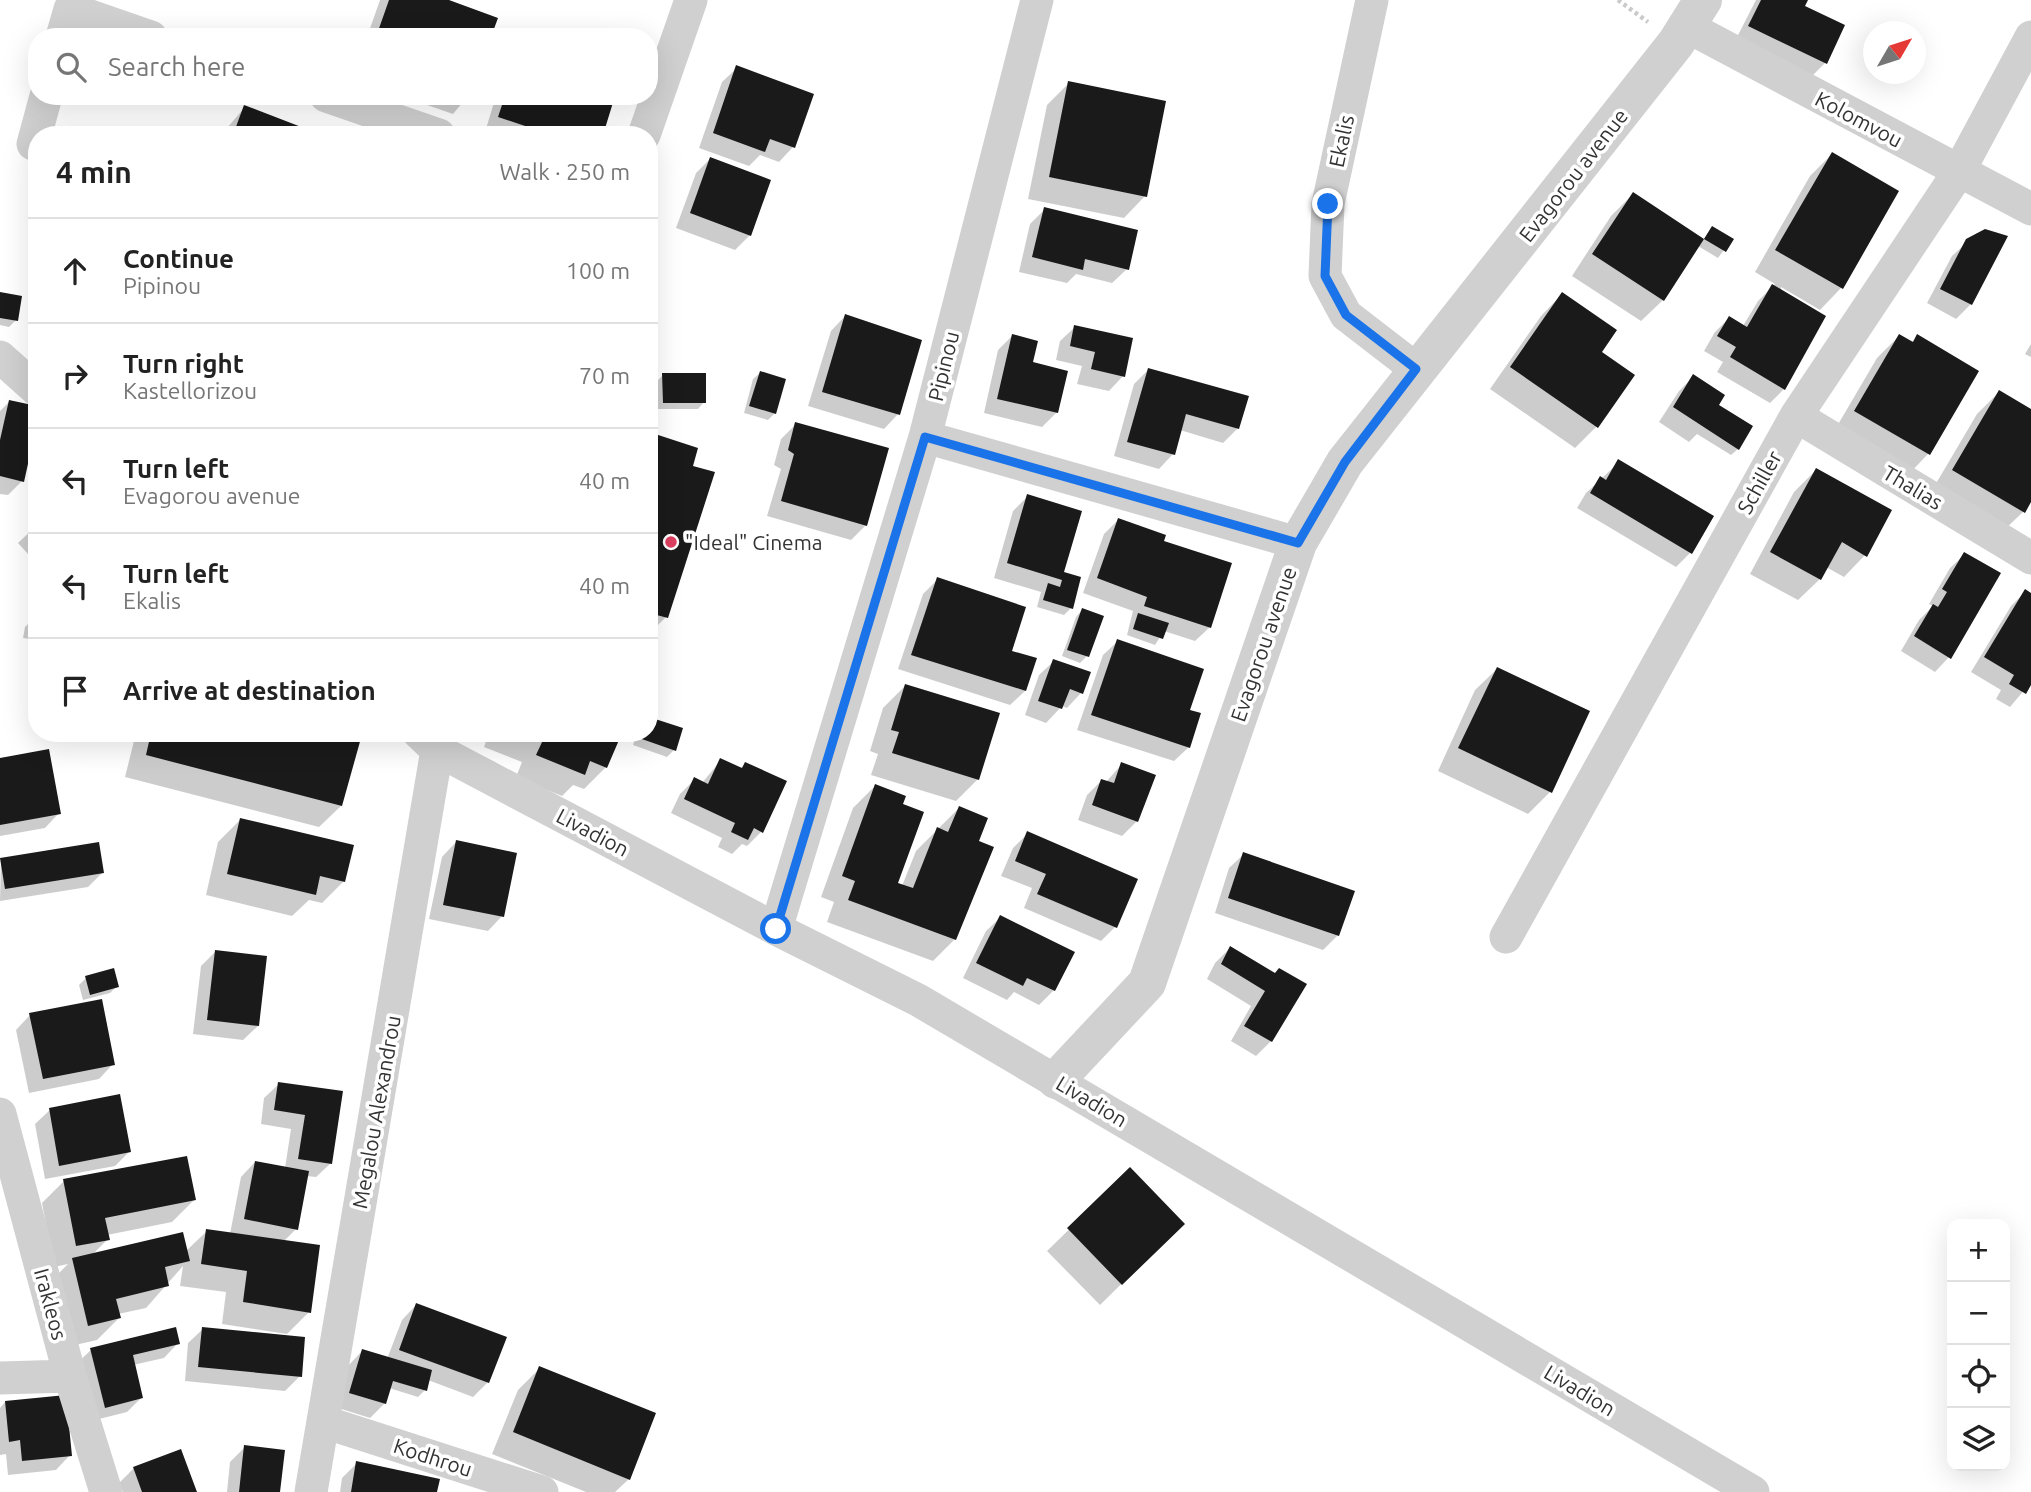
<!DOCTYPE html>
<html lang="en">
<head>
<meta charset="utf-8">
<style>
  :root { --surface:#fff; --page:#f2f2f2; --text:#222; --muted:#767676; --line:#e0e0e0 }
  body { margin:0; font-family:Ubuntu,sans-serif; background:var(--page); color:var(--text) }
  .controls { position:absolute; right:21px; bottom:21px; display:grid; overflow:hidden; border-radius:14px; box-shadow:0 7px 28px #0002 }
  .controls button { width:63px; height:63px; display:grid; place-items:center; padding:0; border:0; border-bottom:2px solid var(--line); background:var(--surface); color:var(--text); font:35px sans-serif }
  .compass { position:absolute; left:1863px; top:21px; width:63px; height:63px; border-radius:50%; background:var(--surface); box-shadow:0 7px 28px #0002; rotate:51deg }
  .stop { position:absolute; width:21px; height:21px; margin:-16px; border:5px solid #1a73e8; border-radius:50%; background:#fff }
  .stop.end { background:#1a73e8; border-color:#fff; box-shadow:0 2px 7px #0008 }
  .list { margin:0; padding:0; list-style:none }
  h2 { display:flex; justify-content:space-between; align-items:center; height:91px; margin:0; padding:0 28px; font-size:30px }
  h2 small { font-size:23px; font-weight:400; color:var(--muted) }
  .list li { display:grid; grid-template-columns:46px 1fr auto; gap:21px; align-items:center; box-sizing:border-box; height:105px; padding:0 28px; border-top:2px solid var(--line) }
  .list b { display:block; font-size:26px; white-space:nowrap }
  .list p { margin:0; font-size:23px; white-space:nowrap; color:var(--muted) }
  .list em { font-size:23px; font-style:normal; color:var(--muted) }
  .icon { flex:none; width:38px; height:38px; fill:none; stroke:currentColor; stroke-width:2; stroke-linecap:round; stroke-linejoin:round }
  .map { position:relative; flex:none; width:2031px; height:1492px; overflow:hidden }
  .search { position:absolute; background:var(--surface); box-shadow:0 7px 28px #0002; left:28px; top:28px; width:630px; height:77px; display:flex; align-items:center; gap:18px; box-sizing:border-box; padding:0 24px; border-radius:28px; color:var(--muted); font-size:26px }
  .panel { position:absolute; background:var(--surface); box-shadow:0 7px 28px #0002; left:28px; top:126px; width:630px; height:616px; border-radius:28px }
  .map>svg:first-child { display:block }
  .shadow { fill:#0003 }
  .building { fill:#1a1a1a }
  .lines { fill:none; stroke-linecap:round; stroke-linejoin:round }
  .path { stroke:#cacaca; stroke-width:4.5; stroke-dasharray:3.5 3.5; stroke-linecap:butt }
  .minor { stroke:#d0d0d0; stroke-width:33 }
  .tertiary { stroke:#d0d0d0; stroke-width:38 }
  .route { stroke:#1a73e8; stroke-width:9 }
  .poi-dot { fill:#de4061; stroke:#fff; stroke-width:2.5 }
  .labels { text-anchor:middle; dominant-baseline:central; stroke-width:7; stroke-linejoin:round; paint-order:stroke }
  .street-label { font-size:21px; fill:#333; stroke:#fff }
  .poi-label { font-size:21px; fill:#333; stroke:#fff; text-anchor:start }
</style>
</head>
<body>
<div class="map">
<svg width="2031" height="1492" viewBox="0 0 2031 1492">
  <rect width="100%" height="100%" fill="#fff"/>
  <path class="shadow" d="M380,0H442L489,37H367Z
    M1756,0H1806L1803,7L1825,63L1811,77L1735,41Z
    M737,68L793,147L779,162L760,155L749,166L699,148L722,82Z
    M1069,83L1145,196L1124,218L1028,199L1047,105Z
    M381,96H468L453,114L407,98L402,104Z
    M496,96H612L601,135H494L485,132Z
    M245,107L318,135H221Z
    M1832,154L1897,192L1841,288L1820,310L1781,287L1784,389L1770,403L1717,372L1723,362L1704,351L1715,332L1729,318L1743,326L1758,301L1775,284L1755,272L1810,176Z
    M710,159L750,235L735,250L676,228L696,173Z
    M1633,194L1703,240L1712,228L1731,240L1718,258L1698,246L1663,300L1641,321L1572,276L1611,216Z
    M1045,209L1127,269L1112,283L1076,274L1067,283L1019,272L1030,224Z
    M1995,232L2005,237L1971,304L1956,319L1927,303L1952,256L1977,233Z
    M0,294L16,320L9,327L0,325Z
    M1562,294L1599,352L1597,426L1575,448L1490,389L1541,316Z
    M845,316L898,414L884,429L808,406L831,331Z
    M1075,327L1123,376L1109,391L1077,384L1082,366L1056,360L1060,341Z
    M1012,336L1057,412L1042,427L984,413L998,350Z
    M1899,336L1911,343L1918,336L1977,371L1928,454L1907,476L1833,433L1877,358Z
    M2031,344V357L2025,354Z
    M1148,370L1238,428L1223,443L1180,430L1173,454L1159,469L1114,456L1134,384Z
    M760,373L775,413L768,420L744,413L753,379Z
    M663,375L704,402L698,409H656V382Z
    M1693,377L1712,413L1738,449L1731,455L1697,434L1689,442L1659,422L1679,391Z
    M1999,392L2031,411V498L2023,512L2001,533L1931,492L1977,414Z
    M9,402L22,481L8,495L0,494V411Z
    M796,424L866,525L851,540L767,516L781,469L774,465L781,439Z
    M649,433L691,467L666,617L649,634Z
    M1619,462L1690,553L1676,567L1577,508L1586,493Z
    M1816,470L1865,555L1844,577L1826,567L1820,579L1798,600L1750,574L1794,492Z
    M1028,496L1060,579L1065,574L1071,608L1064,615L1037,607L1041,592L994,578L1013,511Z
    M1118,520L1162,542L1210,627L1195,641L1164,631L1155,645L1127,635L1133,611L1083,593L1104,534Z
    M37,525V564L18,543Z
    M1965,554L1949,657L1935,672L1901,651L1919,620L1933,606L1929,604L1950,568Z
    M938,579L1010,652L1025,691L1010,705L898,669L923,594Z
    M2025,592L2031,595V682L2010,707L1996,699L2001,690L1971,672L2011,606Z
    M1082,610L1087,656L1080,663L1062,656L1076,617Z
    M37,615V640L23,638L25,627Z
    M1118,641L1189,747L1174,761L1077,730L1103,655Z
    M1054,661L1081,693L1067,708L1062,706L1046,723L1025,715L1039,675Z
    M1497,669L1550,792L1528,814L1438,771L1475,690Z
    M905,686L978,779L956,801L871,775L878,754L870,751L883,708Z
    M136,733H334L341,806L319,827L125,777Z
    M489,733H620L606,767L584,789L573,785L562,796L516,777L522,762L484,747Z
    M637,733H649L674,750L667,757L633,745Z
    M0,760L59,813L45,828L0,836Z
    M721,760L740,769L745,764L761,832L747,846L742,844L732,854L718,847L722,838L671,813L680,794L695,779L702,783Z
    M1122,764L1137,821L1122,836L1078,820L1087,795L1101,781L1106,782Z
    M875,786L901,805L896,884L902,886L916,851L959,808L977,842L955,939L933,961L827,922L834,902L821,897L853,808Z
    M240,820L344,881L322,903L309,900L292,916L206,895L218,842Z
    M1028,833L1115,927L1101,941L1024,908L1032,888L1001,876L1013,848Z
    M456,842L502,916L488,931L429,919L442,857Z
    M1244,854L1338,935L1323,950L1215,913L1229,868Z
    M1,860L102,873L88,887L0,901Z
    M1001,917L1054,990L1039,1005L1014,992L1007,1000L963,978L986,931Z
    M1230,948L1274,975L1271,1041L1256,1056L1231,1041L1251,1006L1207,979L1215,963Z
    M215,952L258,1026L243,1040L193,1034L201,966Z
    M86,978L117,986L110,993L83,1000L79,985Z
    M30,1015L113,1064L99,1079L29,1093L16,1030Z
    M279,1084L341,1093L331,1163L316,1177L306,1176L296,1229L283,1242L309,1312L287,1334L222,1324L226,1292L180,1286L183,1266L146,1308L118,1314L119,1318L97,1340L66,1347L51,1281L68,1264L54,1267L42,1203L64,1181L194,1200L172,1222L107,1235L108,1239L92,1255L186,1251L207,1231L230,1234L241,1177L255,1162L285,1168L291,1129L261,1124L264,1098Z
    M50,1110L129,1152L115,1166L45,1179L35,1124Z
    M1130,1170L1182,1224L1100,1305L1047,1251Z
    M416,1305L488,1382L473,1397L428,1380L425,1390L418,1397L389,1388L385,1403L370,1418L335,1407L348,1366L362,1351L387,1359L402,1320Z
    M203,1329L300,1376L285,1391L185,1381L188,1343Z
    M178,1343L164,1358L133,1365L141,1398L127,1412L91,1421L76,1364L91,1350Z
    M540,1368L629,1479L615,1492H586L492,1454L518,1390Z
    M5,1402L70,1455L56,1470L8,1475L6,1454L0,1455V1408Z
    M245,1447L278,1492H227L230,1462Z
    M357,1463L435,1492H340L342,1478Z
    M134,1468L195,1492H123L119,1483Z"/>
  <path class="building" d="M389,0H449L498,18L491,37H376Z
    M1761,0H1808L1805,6L1845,25L1827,64L1748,26Z
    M545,31L560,36V37H543Z
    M736,65L814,94L795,148L770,139L765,152L713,133Z
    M1068,81L1166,101L1147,197L1049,177Z
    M505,96H615L603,135H552L498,117Z
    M244,105L322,135H233Z
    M1832,152L1899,191L1843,289L1775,250Z
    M710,157L771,180L751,236L690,213Z
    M1633,192L1704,239L1664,301L1592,254Z
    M1044,207L1138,230L1129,270L1085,259L1083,270L1032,257Z
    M1712,226L1734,239L1726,252L1704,239Z
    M1985,229L2008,236L1972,305L1940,289L1966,239Z
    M1772,284L1826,316L1785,390L1730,357L1736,347L1717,336L1729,316L1747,327Z
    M0,292L22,296L18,321L0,318Z
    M1562,292L1617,330L1602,352L1635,375L1598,428L1510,367Z
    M649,298L656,300L650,321H649Z
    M845,314L922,340L900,415L822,392Z
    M1074,325L1133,338L1125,377L1091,369L1095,352L1070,346Z
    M1012,334L1038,341L1033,362L1068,371L1058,413L997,399Z
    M1899,334L1913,342L1917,334L1979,371L1930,455L1854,411Z
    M1148,368L1249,396L1239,429L1186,414L1175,455L1127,442Z
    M760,371L786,379L776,414L749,406Z
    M662,373H706V403H663Z
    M1693,374L1725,395L1719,405L1753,426L1739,450L1673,407Z
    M1999,390L2031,409V502L2025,513L1952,470Z
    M9,400L37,406V423L24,482L0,476V440Z
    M795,422L889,448L867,526L781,501L794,454L788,450Z
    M649,432L698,448L693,466L715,472L668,618L649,613Z
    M1618,459L1714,516L1692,554L1590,493L1600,476L1606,480Z
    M1816,468L1892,510L1867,557L1842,542L1821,580L1770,552Z
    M1027,494L1082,511L1064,572L1081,577L1073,609L1043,600L1048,583L1060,587L1062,580L1007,563Z
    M1118,518L1166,535L1164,541L1232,563L1211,628L1144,606L1147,597L1097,578Z
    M1964,552L2001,573L1951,659L1914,636L1933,604L1938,607L1947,592L1942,589Z
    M937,577L1026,607L1012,651L1037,658L1026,691L911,655Z
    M2025,589L2031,593V685L2026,694L2009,684L2014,675L1984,657Z
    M1082,608L1104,616L1089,657L1067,650Z
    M1138,613L1169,623L1163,639L1133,629Z
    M1117,639L1204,669L1190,710L1201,713L1190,748L1091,715Z
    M1053,659L1091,672L1083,694L1070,689L1062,709L1038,701Z
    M1497,667L1590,711L1552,793L1458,748Z
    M905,684L1000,713L979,780L892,753L899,732L891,730Z
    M649,717L683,728L676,751L639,738L640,733H649Z
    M151,733H341L361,738L342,806L146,755Z
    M525,733H622L607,768L590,761L585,775L536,755L543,740Z
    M49,749L61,814L0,825V758Z
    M720,758L742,768L745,762L787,781L763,833L754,828L748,840L731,832L735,823L684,799L694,777L708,784Z
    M1121,762L1156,775L1138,822L1092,805L1101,779L1114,783Z
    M875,784L906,796L903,804L924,812L898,883L913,888L937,827L948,832L959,806L988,818L979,841L994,847L956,940L848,900L855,881L842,876Z
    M240,818L354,845L345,882L320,876L316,895L227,874Z
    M1027,831L1138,879L1117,928L1037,894L1046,874L1015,861Z
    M456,840L517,853L504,917L443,905Z
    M99,842L104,873L5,889L0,858Z
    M1243,852L1355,891L1339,936L1228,898Z
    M1000,915L1075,952L1055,991L1027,978L1023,986L976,963Z
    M1230,946L1275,973L1279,968L1307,984L1272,1042L1244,1026L1265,991L1221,964Z
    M215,950L267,956L259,1026L207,1020Z
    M114,968L119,987L90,995L85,976Z
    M102,999L115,1065L43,1079L29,1013Z
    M278,1082L343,1091L332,1164L298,1159L305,1115L274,1110Z
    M120,1094L131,1152L59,1166L49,1108Z
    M187,1156L196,1200L105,1218L110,1240L76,1246L63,1179Z
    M255,1161L309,1171L298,1230L244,1219Z
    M1130,1167L1185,1224L1122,1285L1067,1228Z
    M206,1229L320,1245L311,1313L243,1302L247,1271L201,1264Z
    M183,1232L190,1261L165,1267L169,1286L116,1299L121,1318L88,1326L72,1258Z
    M416,1303L507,1337L489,1383L399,1350Z
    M176,1327L180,1344L133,1355L143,1398L105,1408L90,1348Z
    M202,1327L305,1337L302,1377L198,1367Z
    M362,1349L432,1370L427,1391L393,1381L386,1404L349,1393Z
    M539,1366L656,1413L630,1480L513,1432Z
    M66,1395L72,1456L22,1461L20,1440L9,1442L5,1401Z
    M244,1445L285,1450L280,1492H239Z
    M181,1449L197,1492H142L133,1467Z
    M356,1461L440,1479L437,1492H351Z"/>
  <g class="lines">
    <path class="path" d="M1618,0L1648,22"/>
    <path class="minor" d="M1372,0L1328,204L1325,276L1346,315L1416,369
      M1688,27L2031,209
      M62,37L70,9L151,37
      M326,96L439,135
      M644,135L691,0
      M33,144L46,96
      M0,357L37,390
      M1796,416L2031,558
      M925,437L1298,543
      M419,733L437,750L776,929L918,1000L1753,1492
      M776,929L925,437L1037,0
      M1506,937L1796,416L1958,173L2031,37
      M0,1114L70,1376L106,1492
      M0,1378L70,1376
      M324,1422L542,1492
      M311,1492L437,750L443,733"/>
    <path class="tertiary" d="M1056,1080L1147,983L1298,543L1345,462L1676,43L1703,0"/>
  </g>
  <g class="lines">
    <path class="route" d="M776,929L925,437L1298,543L1345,462L1416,369L1346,315L1325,276L1328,204"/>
  </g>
  <circle class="poi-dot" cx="671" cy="542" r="7"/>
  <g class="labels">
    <g class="street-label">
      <text transform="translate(1859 119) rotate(28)">Kolomvou</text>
      <text transform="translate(1341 141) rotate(-78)">Ekalis</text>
      <text transform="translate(1573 175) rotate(-52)">Evagorou avenue</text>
      <text transform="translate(943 366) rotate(-76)">Pipinou</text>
      <text transform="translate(1759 482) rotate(-61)">Schiller</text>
      <text transform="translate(1913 487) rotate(31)">Thalias</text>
      <text transform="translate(1263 644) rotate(-71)">Evagorou avenue</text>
      <text transform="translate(593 832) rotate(28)">Livadion</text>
      <text transform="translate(1092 1101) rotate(31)">Livadion</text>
      <text transform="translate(376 1112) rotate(-80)">Megalou Alexandrou</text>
      <text transform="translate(51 1304) rotate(75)">Irakleos</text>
      <text transform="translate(1580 1390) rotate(31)">Livadion</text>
      <text transform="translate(433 1457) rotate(18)">Kodhrou</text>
    </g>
    <g class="poi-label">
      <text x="685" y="542">"Ideal" Cinema</text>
    </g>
  </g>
</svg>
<div class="controls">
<button>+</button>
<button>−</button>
<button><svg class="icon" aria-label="locate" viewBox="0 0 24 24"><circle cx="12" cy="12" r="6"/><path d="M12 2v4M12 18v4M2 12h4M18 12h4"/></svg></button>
<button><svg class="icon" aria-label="layers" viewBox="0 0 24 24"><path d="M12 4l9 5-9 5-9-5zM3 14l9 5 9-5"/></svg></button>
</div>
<svg class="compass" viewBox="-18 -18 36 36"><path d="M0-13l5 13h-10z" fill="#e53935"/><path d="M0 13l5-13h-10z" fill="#767676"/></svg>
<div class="stop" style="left:776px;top:929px"></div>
<div class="stop end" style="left:1328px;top:204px"></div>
<div class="search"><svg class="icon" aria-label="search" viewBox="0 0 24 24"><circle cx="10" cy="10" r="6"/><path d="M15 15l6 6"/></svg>Search here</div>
<section class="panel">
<h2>4 min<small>Walk · 250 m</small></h2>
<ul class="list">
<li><svg class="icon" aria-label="ahead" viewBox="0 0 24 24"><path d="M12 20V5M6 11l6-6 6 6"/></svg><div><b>Continue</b><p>Pipinou</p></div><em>100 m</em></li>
<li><svg class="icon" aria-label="right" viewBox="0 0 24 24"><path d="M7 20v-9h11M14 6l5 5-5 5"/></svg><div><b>Turn right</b><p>Kastellorizou</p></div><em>70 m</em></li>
<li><svg class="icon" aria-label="left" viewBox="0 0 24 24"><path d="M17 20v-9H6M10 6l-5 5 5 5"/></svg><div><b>Turn left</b><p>Evagorou avenue</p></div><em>40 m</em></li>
<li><svg class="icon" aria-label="left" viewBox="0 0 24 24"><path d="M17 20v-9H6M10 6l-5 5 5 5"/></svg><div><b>Turn left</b><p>Ekalis</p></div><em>40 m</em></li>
<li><svg class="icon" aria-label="arrive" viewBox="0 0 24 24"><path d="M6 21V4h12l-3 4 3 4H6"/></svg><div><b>Arrive at destination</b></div></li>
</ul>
</section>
</div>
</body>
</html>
